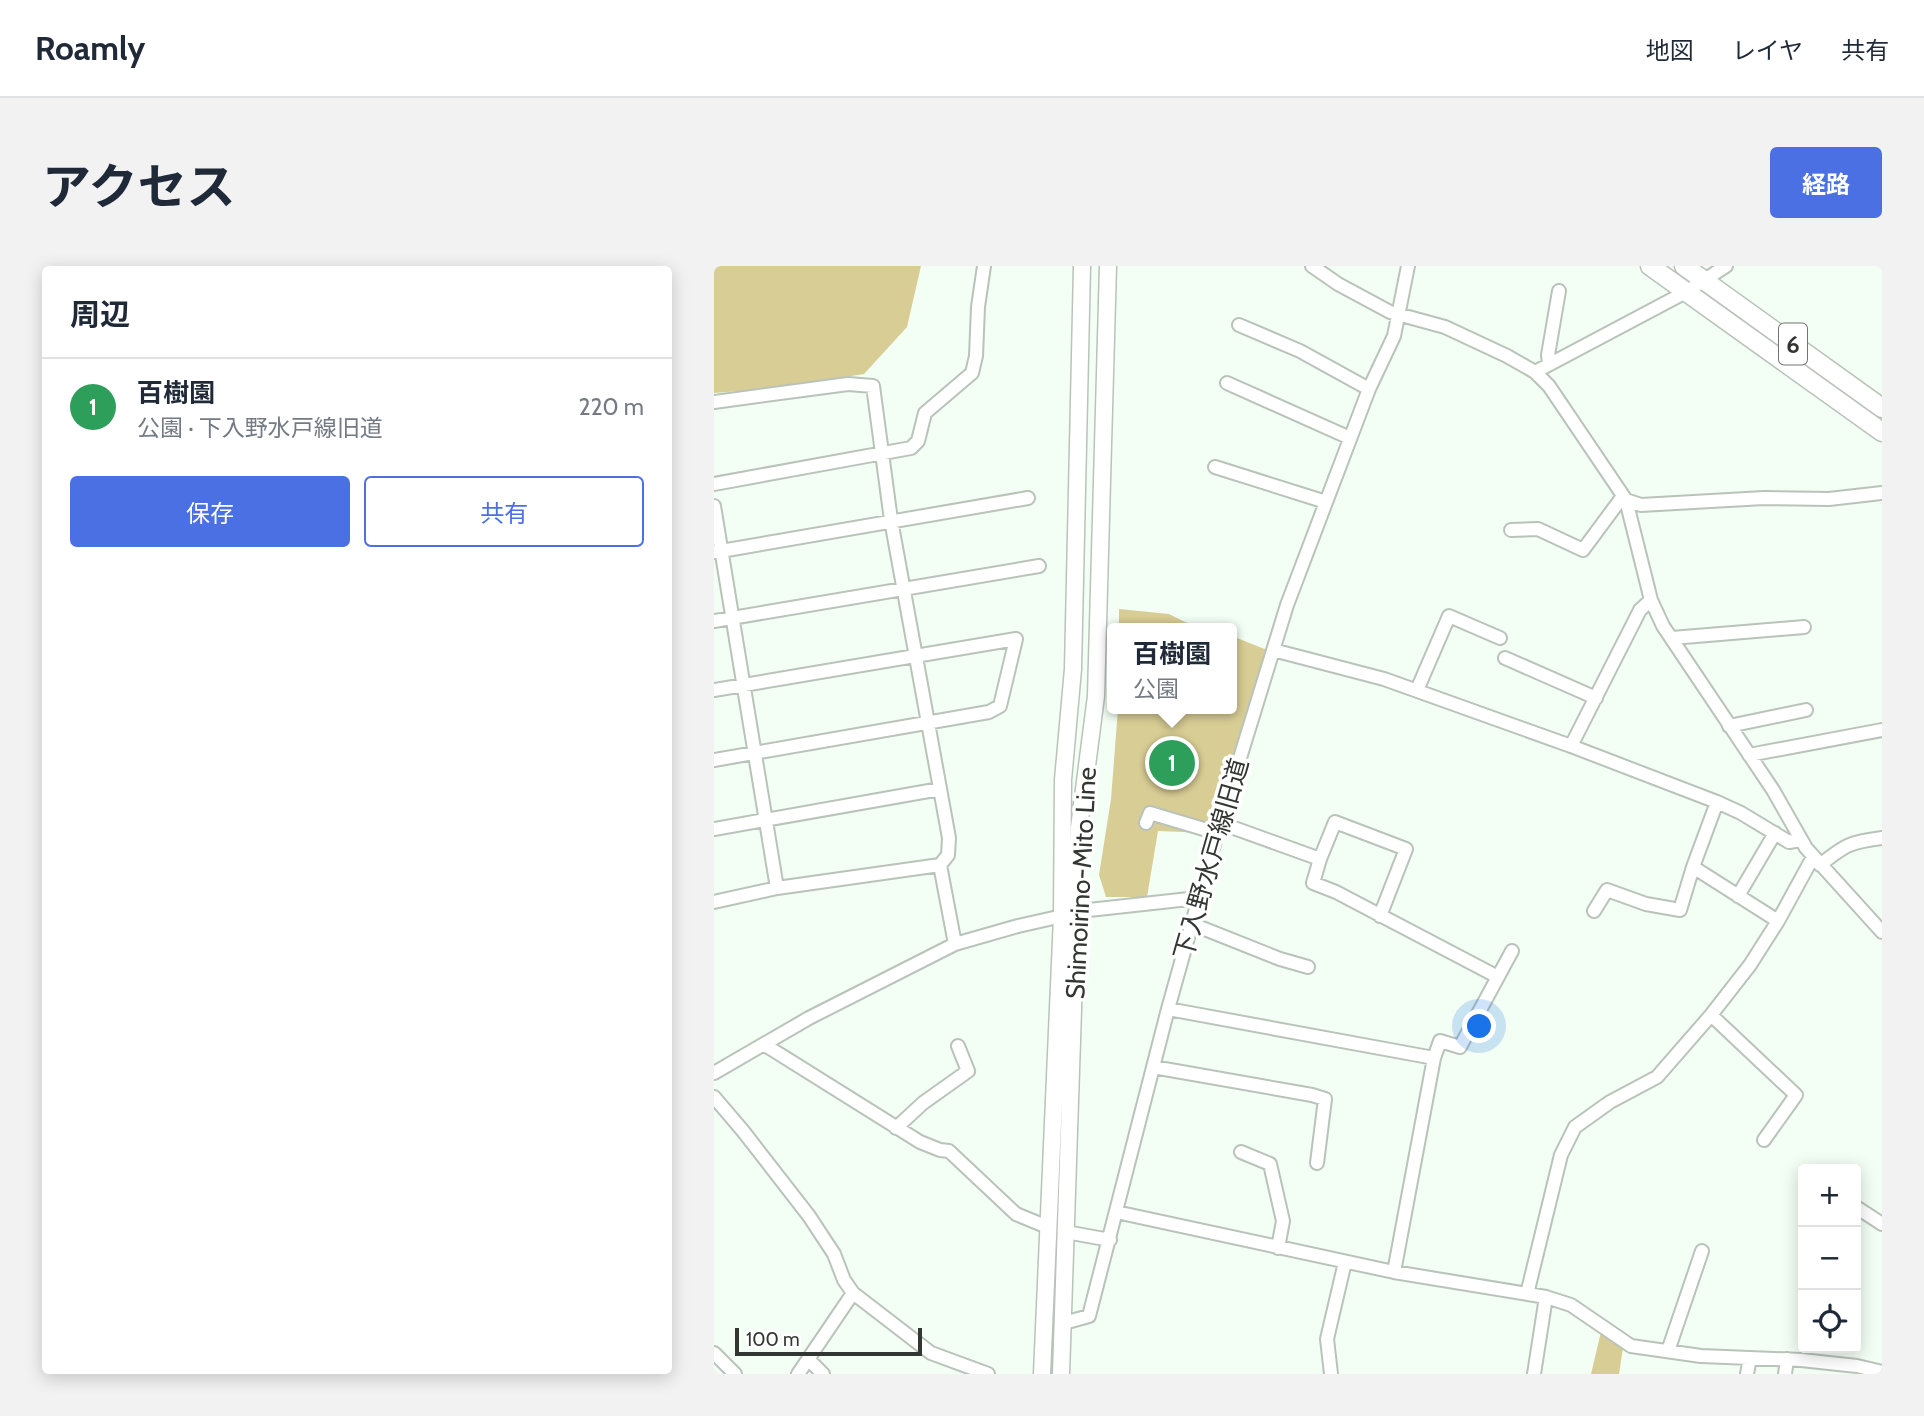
<!DOCTYPE html>
<html lang="ja">
<head>
<meta charset="utf-8">
<style>
  :root { --surface:#fff; --page:#f2f2f3; --text:#1f2937; --muted:#747a83; --line:#e0e1e3; --accent:#4b70e4 }
  body { margin:0; font-family:Cabin,"Noto Sans JP",sans-serif; background:var(--page); color:var(--text) }
  .controls { position:absolute; right:21px; bottom:21px; display:grid; overflow:hidden; border-radius:7px; box-shadow:0 4px 18px #0003 }
  .controls button { width:63px; height:63px; display:grid; place-items:center; padding:0; border:0; border-bottom:2px solid var(--line); background:var(--surface); color:var(--text); font:35px sans-serif }
  .scale { position:absolute; left:21px; bottom:18px; width:187px; box-sizing:border-box; padding-left:7px; border:4px solid #333733; border-top:0; font-size:19px; line-height:24px; white-space:nowrap; color:#333733; -webkit-text-stroke:5px #fff; paint-order:stroke }
  .you { position:absolute; left:766px; top:761px; width:24px; height:24px; margin:-18px; border:5px solid #fff; border-radius:50%; background:#1a73e8; box-shadow:0 0 0 10px #1a73e833 }
  .badge { display:grid; place-items:center; width:46px; height:46px; border-radius:50%; background:var(--accent); color:#fff; font-size:23px; font-weight:700 }
  .pin { position:absolute; translate:-50% -50%; border:4px solid #fff; box-shadow:0 2px 7px #0006 }
  .popup { position:absolute; left:393px; top:357px; width:130px; height:91px; box-sizing:border-box; display:grid; place-content:center; border-radius:7px; background:var(--surface); filter:drop-shadow(0 2px 5px #0005); font-size:23px; white-space:nowrap; color:var(--muted) }
  .popup b { font-size:26px; color:var(--text) }
  .popup::after { content:''; position:absolute; left:50%; top:100%; margin-left:-14px; border:14px solid transparent; border-top-color:var(--surface) }
  .list { margin:0; padding:0; list-style:none }
  h2 { display:flex; justify-content:space-between; align-items:center; height:91px; margin:0; padding:0 28px; font-size:30px }
  h2 small { font-size:23px; font-weight:400; color:var(--muted) }
  .list li { display:grid; grid-template-columns:46px 1fr auto; gap:21px; align-items:center; box-sizing:border-box; height:98px; padding:0 28px; border-top:2px solid var(--line) }
  .list b { display:block; font-size:26px; white-space:nowrap }
  .list p { margin:0; font-size:23px; white-space:nowrap; color:var(--muted) }
  .list em { font-size:23px; font-style:normal; color:var(--muted) }
  .actions { display:flex; gap:14px; padding:21px 28px }
  .actions a { flex:1; padding:16px 0; border:2px solid var(--accent); border-radius:7px; text-align:center; font-size:24px; color:var(--accent) }
  .actions .main { background:var(--accent); color:#fff }
  .icon { flex:none; width:38px; height:38px; fill:none; stroke:currentColor; stroke-width:2; stroke-linecap:round; stroke-linejoin:round }
  .map { position:relative; flex:none; width:1168px; height:1108px; overflow:hidden; border-radius:7px }
  header { display:flex; align-items:center; gap:42px; box-sizing:border-box; height:98px; padding:0 35px; background:var(--surface); border-bottom:2px solid var(--line) }
  header strong { font-size:33px }
  nav { display:flex; gap:38px; margin-inline-start:auto; font-size:24px }
  .intro { display:flex; align-items:center; justify-content:space-between; box-sizing:border-box; height:168px; padding:0 42px }
  h1 { margin:0; font-size:49px }
  .button { padding:18px 32px; border-radius:7px; background:var(--accent); color:#fff; font-size:24px; font-weight:700 }
  main { display:flex; gap:42px; padding:0 42px }
  aside { flex:1; background:var(--surface); border-radius:7px; box-shadow:0 4px 18px #0003 }
  .map>svg:first-child { display:block }
  .green { fill:#d8cd94 }
  .lines { fill:none; stroke-linecap:round; stroke-linejoin:round }
  .minor-casing { stroke:#b9c3ba; stroke-width:16 }
  .major-casing { stroke:#b9c3ba; stroke-width:19 }
  .highway-casing { stroke:#b9c3ba; stroke-width:21 }
  .minor { stroke:#fff; stroke-width:12 }
  .major { stroke:#fff; stroke-width:16 }
  .highway { stroke:#fff; stroke-width:18 }
  .labels { text-anchor:middle; dominant-baseline:central; stroke-width:7; stroke-linejoin:round; paint-order:stroke }
  .shield { fill:#fff; stroke:#707370; stroke-width:2 }
  .shield-label { font-size:24px; font-weight:bold; fill:#333733 }
  .street-label { font-size:26px; fill:#333733; stroke:#fff }
</style>
</head>
<body>
<header>
<strong>Roamly</strong>
<nav><a>地図</a><a>レイヤ</a><a>共有</a></nav>
</header>
<div class="intro"><h1>アクセス</h1><a class="button">経路</a></div>
<main>
<aside>
<h2>周辺<small></small></h2>
<ul class="list">
<li><span class="badge" style="background:#2e9e5b">1</span><div><b>百樹園</b><p>公園 · 下入野水戸線旧道</p></div><em>220 m</em></li>
</ul>
<div class="actions"><a class="main">保存</a><a>共有</a></div>
</aside>
<div class="map">
<svg width="1168" height="1108" viewBox="0 0 1168 1108">
  <rect width="100%" height="100%" fill="#f3fef4"/>
  <path class="green" d="M0,0H207L193,61L150,108L55,123L0,127Z
    M405,343L455,348L471,356L495,362H405Z
    M518,370L553,384L533,452L495,567L444,565L433,631H392L385,609L397,533L404,443H518Z
    M887,1066L909,1082L905,1108H877Z"/>
  <g class="lines">
    <g class="minor-casing">
      <path id="minor" d="M598,0L624,18L676,46L731,61L793,90L821,106L835,120L912,234L937,334L949,360L1059,524L1092,582L1168,666
        M525,59L586,85L655,123
        M835,98L834,89L845,25
        M821,106L972,26L1012,0
        M513,117L636,172
        M0,136L134,118L159,120L177,254L235,572L234,589L226,599L63,622L0,636
        M501,201L612,236
        M0,218L197,182L204,175L211,147L258,107L262,90L264,41L270,0
        M912,234L927,239L1050,232L1115,233L1168,227
        M0,240L63,622
        M797,264L824,263L869,284L909,230
        M1,286L314,232
        M0,355L325,300
        M958,372L1090,361
        M559,384L670,413L857,480L1003,536L1027,547L1075,576L1087,574
        M791,392L882,432
        M0,424L302,373L286,440L275,446L0,494
        M703,424L735,350L786,372
        M1015,460L1092,444
        M857,480L926,344L937,334
        M1035,489L1168,464
        M432,557L436,547L503,567
        M506,557L606,593L599,617L622,626L784,711
        M0,563L226,523
        M606,593L621,556L692,583L666,650
        M226,599L241,678
        M1106,599C1131,579 1136,576 1168,572
        M979,601L1064,655
        M1024,630L1061,567
        M880,645L893,624L932,638L966,644L979,601L1003,536
        M478,658L566,693L594,701
        M454,743L720,792L680,1006
        M997,749L1082,829L1050,874
        M51,779L206,876L226,884L235,885L302,948L336,962
        M720,792L726,775L746,781L798,685
        M439,801L598,829L611,833L603,897
        M0,807L95,752L241,678L304,660L375,644L484,632
        M0,831L29,865L95,950L120,988L130,1014L139,1027L217,1087L274,1108
        M182,862L209,837L254,805L244,780
        M527,886L556,898L569,955L564,982
        M1142,941L1168,958
        M402,946L680,1006L832,1031L857,1039L917,1080L987,1090L1087,1094L1143,1100L1168,1106
        M352,966L396,974
        M813,1028L847,889L861,861L896,836L943,811L997,749L1036,699L1064,655L1099,591
        M350,1057L375,1050L454,743L506,557L573,339L655,123L680,70L694,0
        M954,1085L988,985
        M0,1087L21,1108
        M94,1093L109,1108
        M84,1108L139,1027
        M617,1108L613,1073L631,996
        M820,1108L832,1031
        M1033,1108L1036,1092
        M1071,1108L1073,1093"/>
    </g>
    <g class="major-casing">
      <path id="major" d="M328,1108L348,651L349,514L359,403L368,0
        M347,1108L365,562L382,430L394,0"/>
    </g>
    <g class="highway-casing">
      <path id="highway" d="M936,0L1168,166
        M970,0L1168,142"/>
    </g>
    <use href="#minor" class="minor"/>
    <use href="#major" class="major"/>
    <use href="#highway" class="highway"/>
  </g>
  <g class="labels">
    <rect class="shield" x="1065" y="57.5" width="28" height="41" rx="5"/>
    <g class="shield-label">
      <text x="1079" y="78">6</text>
    </g>
    <g class="street-label">
      <text transform="translate(497 593) rotate(-74)">下入野水戸線旧道</text>
      <text transform="translate(367 617) rotate(-87)">Shimoirino-Mito Line</text>
    </g>
  </g>
</svg>
<div class="controls">
<button>+</button>
<button>−</button>
<button><svg class="icon" aria-label="locate" viewBox="0 0 24 24"><circle cx="12" cy="12" r="6"/><path d="M12 2v4M12 18v4M2 12h4M18 12h4"/></svg></button>
</div>
<div class="scale">100 m</div>
<div class="you"></div>
<div class="pin badge" style="left:458px;top:497px;background:#2e9e5b">1</div>
<div class="popup"><b>百樹園</b>公園</div>
</div>
</main>
</body>
</html>
